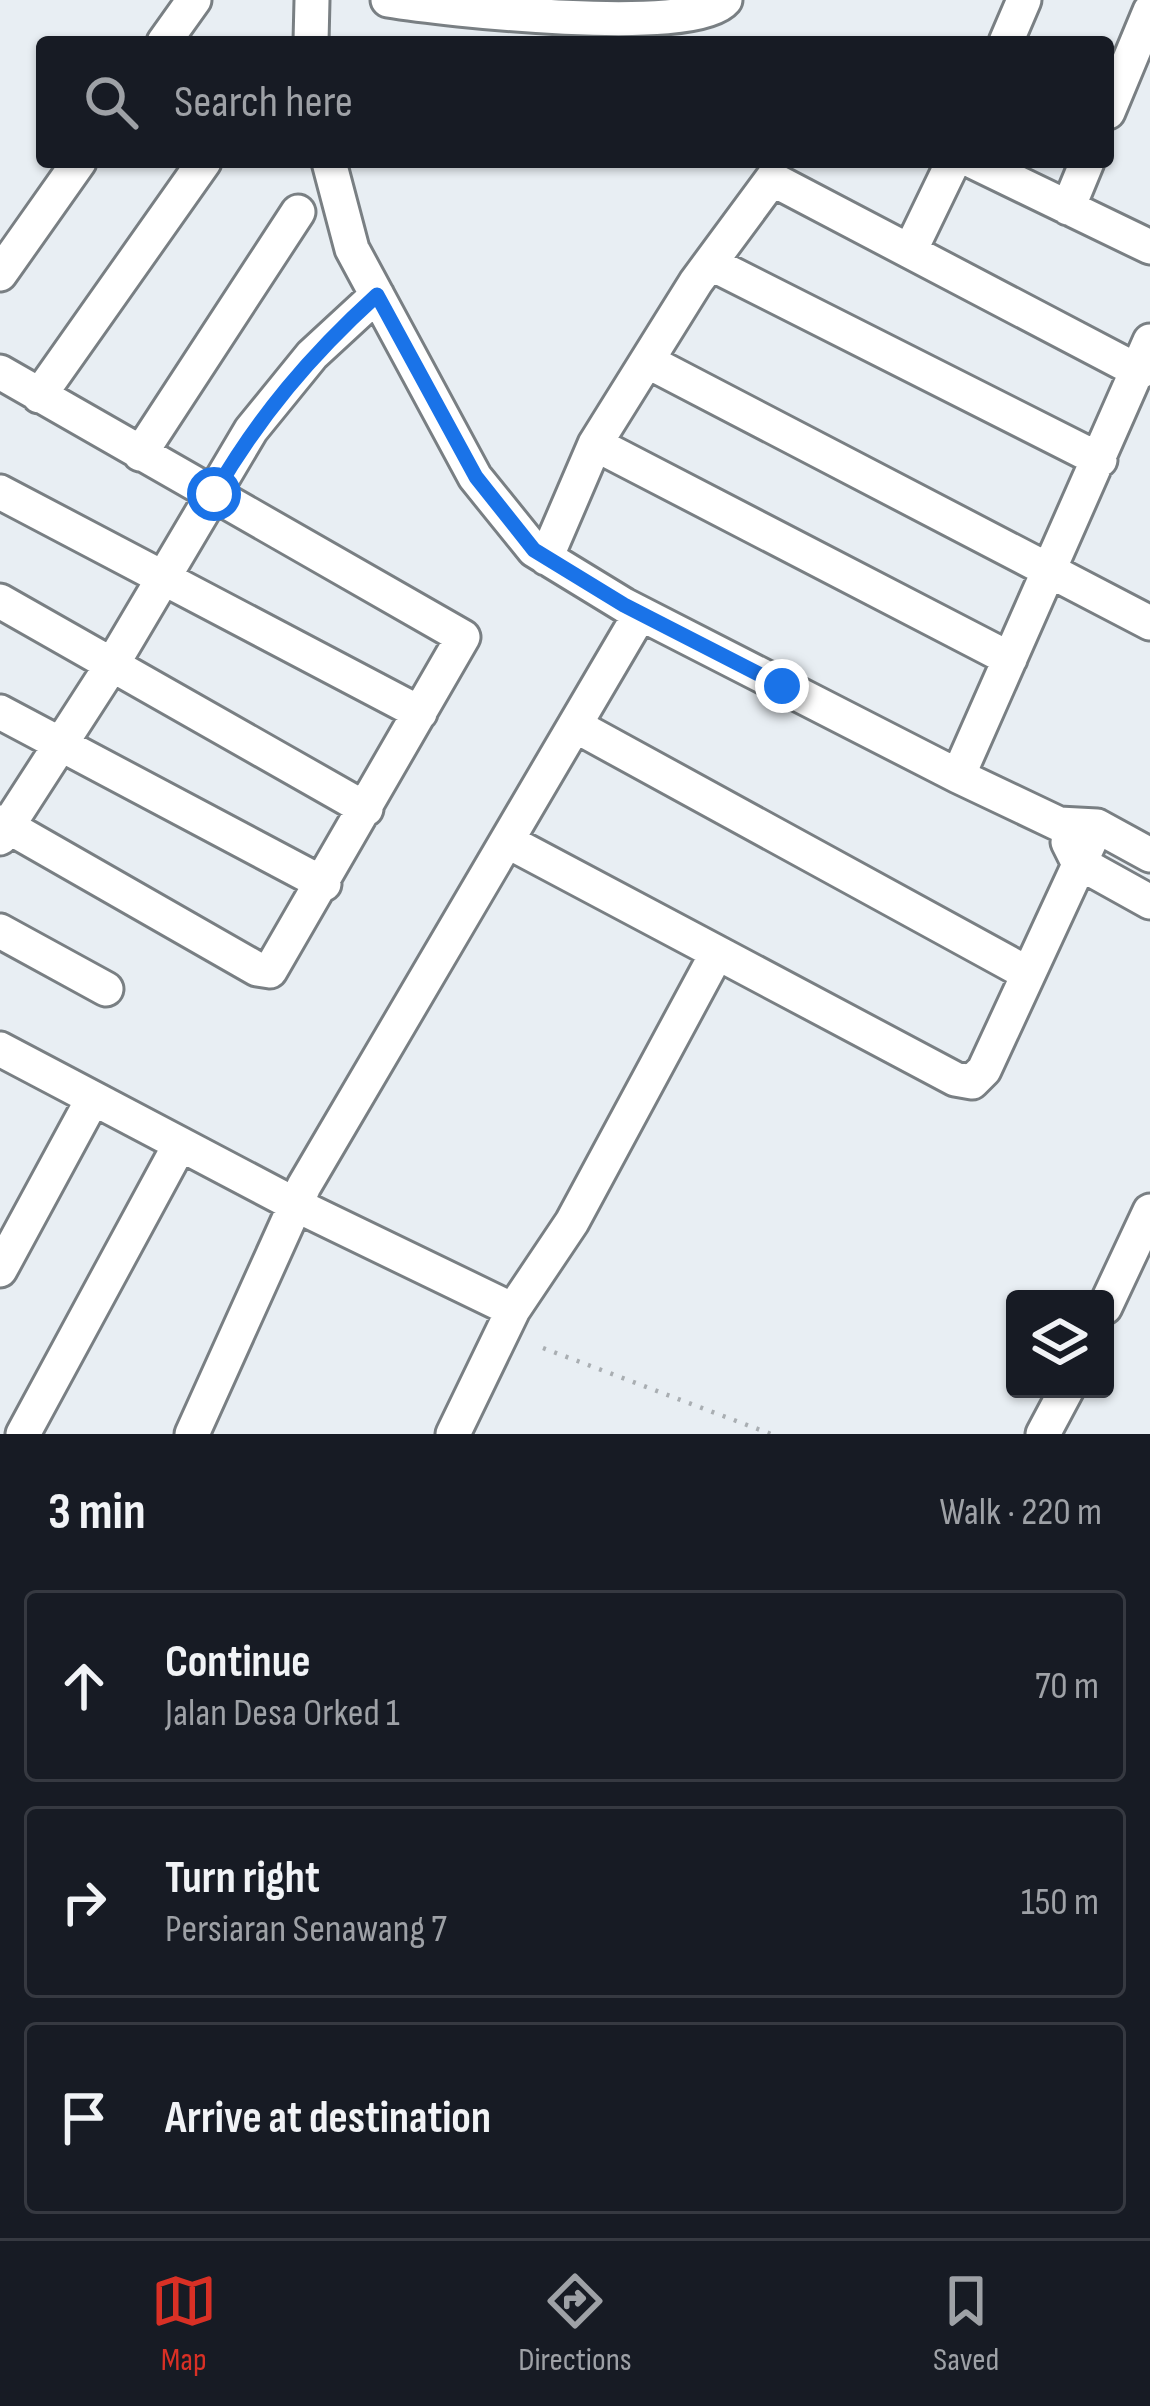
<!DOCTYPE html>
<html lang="en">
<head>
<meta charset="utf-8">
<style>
  :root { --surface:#171b24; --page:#242831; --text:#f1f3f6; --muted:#9ea1a6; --line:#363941; --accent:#d93025 }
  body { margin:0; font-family:"Sofia Sans Condensed",sans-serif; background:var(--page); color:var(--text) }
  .controls { position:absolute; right:36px; bottom:36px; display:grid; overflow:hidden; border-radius:12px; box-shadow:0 3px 9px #0004 }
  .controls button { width:108px; height:108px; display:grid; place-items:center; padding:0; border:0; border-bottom:3px solid var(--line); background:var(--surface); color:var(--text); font:60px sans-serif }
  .stop { position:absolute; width:36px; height:36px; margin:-27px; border:9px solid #1a73e8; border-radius:50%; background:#fff }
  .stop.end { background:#1a73e8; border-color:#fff; box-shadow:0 3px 12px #0008 }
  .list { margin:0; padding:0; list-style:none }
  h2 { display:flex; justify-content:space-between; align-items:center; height:156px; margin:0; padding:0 48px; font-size:51px }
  h2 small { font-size:39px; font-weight:400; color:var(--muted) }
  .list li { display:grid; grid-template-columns:78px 1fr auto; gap:36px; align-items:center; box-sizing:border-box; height:192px; margin:0 24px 24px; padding:0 24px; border:3px solid var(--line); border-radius:12px }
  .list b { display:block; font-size:45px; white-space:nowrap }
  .list p { margin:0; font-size:39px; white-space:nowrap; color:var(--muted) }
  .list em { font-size:39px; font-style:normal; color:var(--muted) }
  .icon { flex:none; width:66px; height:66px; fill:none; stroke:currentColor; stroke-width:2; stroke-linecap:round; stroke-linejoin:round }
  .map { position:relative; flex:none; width:1150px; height:1434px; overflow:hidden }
  .search { position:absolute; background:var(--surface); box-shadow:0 3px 9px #0004; left:36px; right:36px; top:36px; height:132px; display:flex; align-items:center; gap:30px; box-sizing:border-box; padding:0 42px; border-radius:12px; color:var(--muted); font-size:45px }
  .sheet { height:804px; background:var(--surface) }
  nav { display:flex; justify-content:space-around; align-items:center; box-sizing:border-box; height:168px; border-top:3px solid var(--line); background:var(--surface); font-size:33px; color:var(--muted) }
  nav a { display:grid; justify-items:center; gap:6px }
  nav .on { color:var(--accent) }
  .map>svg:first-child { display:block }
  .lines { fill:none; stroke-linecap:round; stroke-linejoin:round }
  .minor-casing { stroke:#797f83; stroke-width:39 }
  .path { stroke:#a9aeb2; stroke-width:4.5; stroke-dasharray:3 9; stroke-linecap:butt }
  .minor { stroke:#fff; stroke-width:33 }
  .route { stroke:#1a73e8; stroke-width:15 }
</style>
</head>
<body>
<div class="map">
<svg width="1150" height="1434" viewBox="0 0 1150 1434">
  <rect width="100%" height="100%" fill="#e8eef3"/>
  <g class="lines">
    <g class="minor-casing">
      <path id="minor" d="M388,0C442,9 694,37 725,0
        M164,42L194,0
        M311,42L312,0
        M1006,42L1024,0
        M1108,112L1150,11
        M329,162L352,249L475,477L534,550L624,605L958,776L1059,824L1097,826L1150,855
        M974,162L1150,247
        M1068,208L1087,162
        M910,251L953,162
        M710,263L1100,460
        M0,274L79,162
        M649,362L1150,623
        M0,372L463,637L270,971L257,969L0,822
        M39,396L204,162
        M595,444L1010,659
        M140,454L298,212
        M0,492L420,713
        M546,558L595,444L696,282L772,179L1140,372
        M0,601L366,809
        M0,712L324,884
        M576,726L1027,973
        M958,776L1150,341
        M0,838L113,663L251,430L312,355L377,295
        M509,842L955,1079L972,1082L984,1070L1097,826
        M1068,842L1078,862L1150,902
        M0,931L106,989
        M0,1049L296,1205L513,1310
        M0,1270L91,1102
        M1105,1307L1150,1211
        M23,1434L179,1146
        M192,1434L304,1186L640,614
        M453,1434L513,1310L572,1222L717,953
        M1043,1434L1067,1389"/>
    </g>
    <path class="path" d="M543,1348L771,1434"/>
    <use href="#minor" class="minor"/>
  </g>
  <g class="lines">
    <path class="route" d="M214,494C259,416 311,355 377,295L476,477L534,550L624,605L782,686"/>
  </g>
</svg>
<div class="controls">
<button><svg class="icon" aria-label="layers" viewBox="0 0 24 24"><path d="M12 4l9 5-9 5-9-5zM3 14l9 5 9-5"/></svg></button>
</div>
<div class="stop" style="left:214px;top:494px"></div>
<div class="stop end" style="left:782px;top:686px"></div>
<div class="search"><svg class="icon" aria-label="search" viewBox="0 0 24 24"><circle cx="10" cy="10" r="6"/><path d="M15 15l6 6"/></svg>Search here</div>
</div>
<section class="sheet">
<h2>3 min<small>Walk · 220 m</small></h2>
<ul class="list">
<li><svg class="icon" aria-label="ahead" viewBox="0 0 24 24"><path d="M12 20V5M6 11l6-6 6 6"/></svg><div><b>Continue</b><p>Jalan Desa Orked 1</p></div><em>70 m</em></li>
<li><svg class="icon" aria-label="right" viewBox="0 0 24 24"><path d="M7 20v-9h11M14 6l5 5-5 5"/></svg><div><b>Turn right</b><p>Persiaran Senawang 7</p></div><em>150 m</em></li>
<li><svg class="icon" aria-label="arrive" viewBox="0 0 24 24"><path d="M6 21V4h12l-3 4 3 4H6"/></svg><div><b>Arrive at destination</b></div></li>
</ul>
</section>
<nav>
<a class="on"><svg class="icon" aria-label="map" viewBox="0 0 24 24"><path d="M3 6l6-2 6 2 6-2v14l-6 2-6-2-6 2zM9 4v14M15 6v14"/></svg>Map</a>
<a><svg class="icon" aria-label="directions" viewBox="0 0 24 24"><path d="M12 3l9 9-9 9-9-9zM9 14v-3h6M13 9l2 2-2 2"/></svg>Directions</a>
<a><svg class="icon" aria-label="saved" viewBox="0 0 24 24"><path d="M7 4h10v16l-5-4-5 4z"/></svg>Saved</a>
</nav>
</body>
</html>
